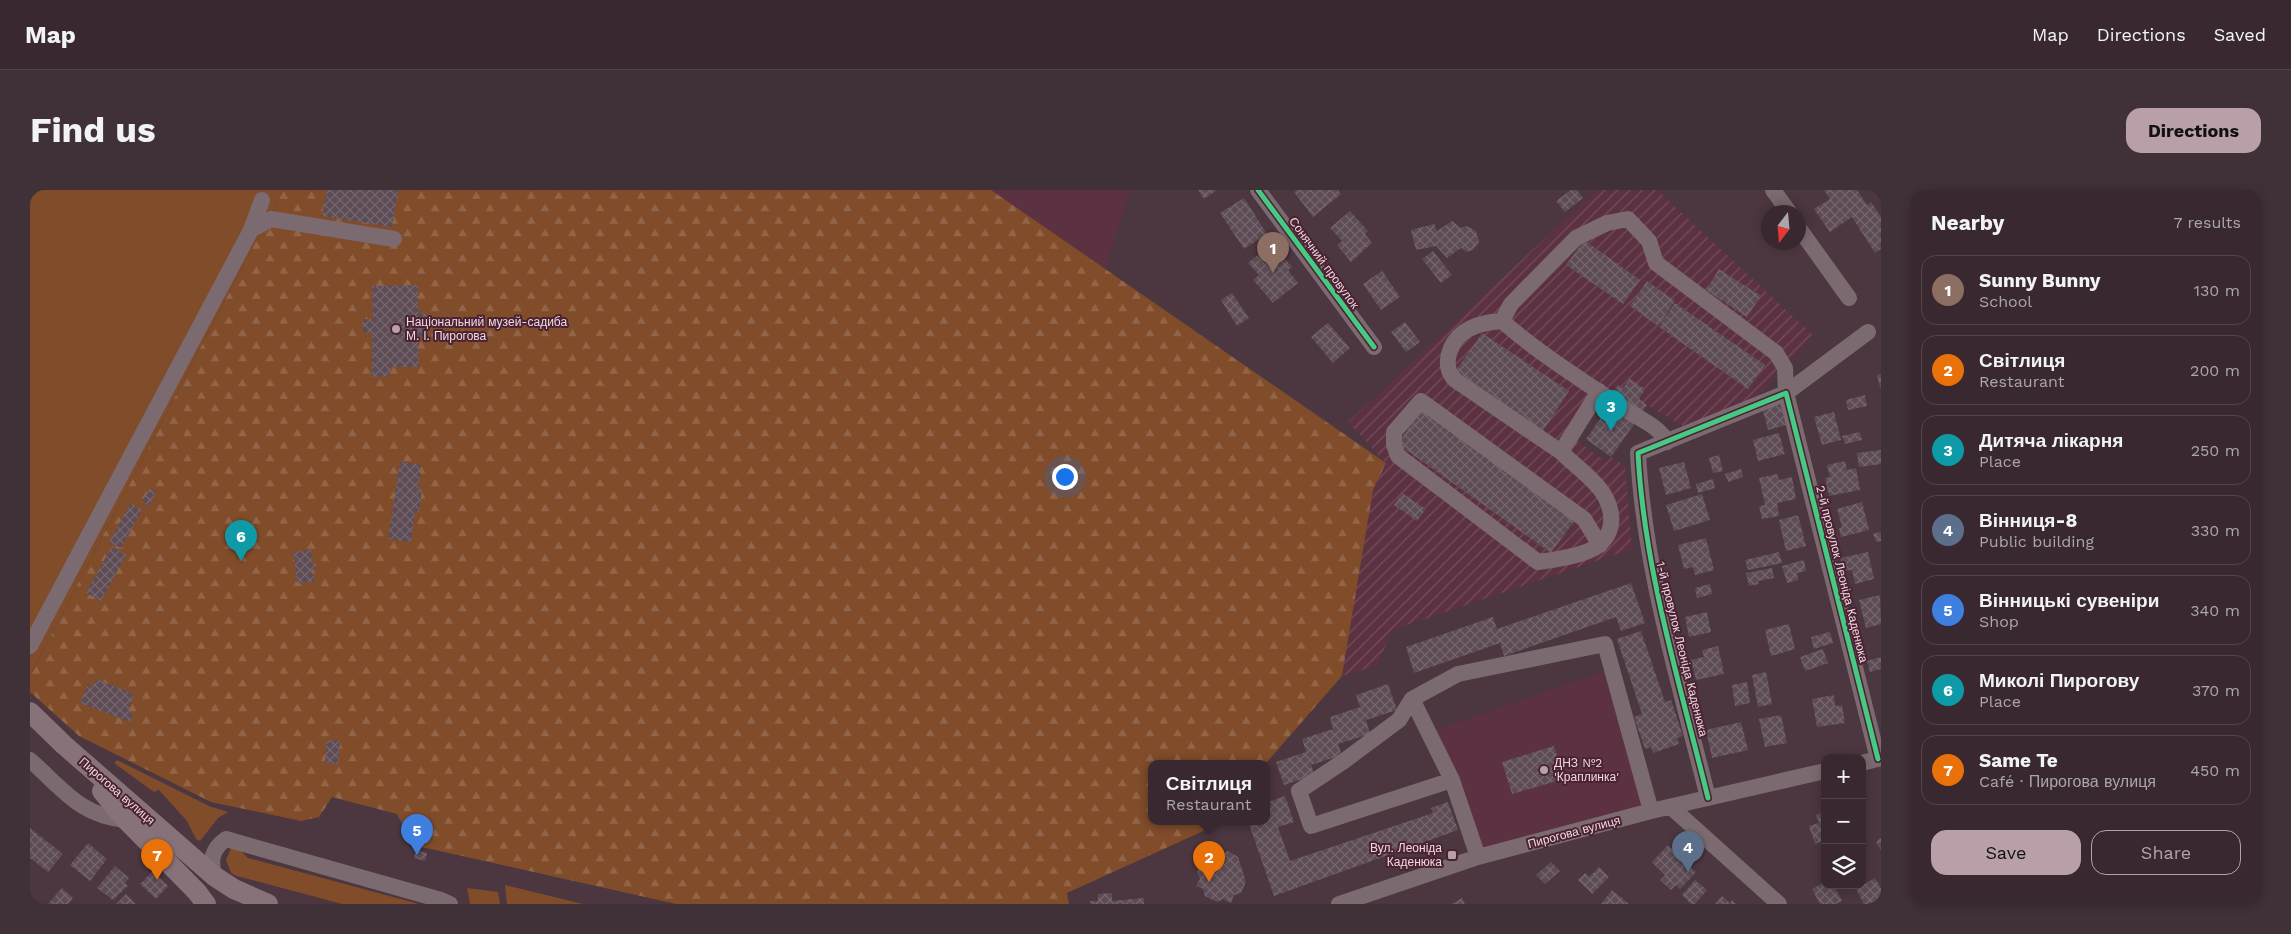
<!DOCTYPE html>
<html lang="en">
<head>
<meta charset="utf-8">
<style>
  :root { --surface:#39282f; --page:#403037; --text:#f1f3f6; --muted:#aba6aa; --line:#53444b; --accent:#b89fa8 }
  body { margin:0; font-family:"Work Sans",sans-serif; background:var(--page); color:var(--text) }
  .controls { position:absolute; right:15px; bottom:15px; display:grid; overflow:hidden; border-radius:10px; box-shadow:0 2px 12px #0003 }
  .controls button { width:45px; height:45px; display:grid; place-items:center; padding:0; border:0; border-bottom:1px solid var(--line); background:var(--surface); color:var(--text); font:25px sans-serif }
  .compass { position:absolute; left:1731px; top:15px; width:45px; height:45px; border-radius:50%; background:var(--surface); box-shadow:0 2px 12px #0003; rotate:196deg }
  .you { position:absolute; left:1034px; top:286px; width:18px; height:18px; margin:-12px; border:4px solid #fff; border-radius:50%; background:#1a73e8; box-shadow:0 0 0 8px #1a73e833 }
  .badge { display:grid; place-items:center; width:32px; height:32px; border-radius:50%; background:var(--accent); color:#fff; font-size:16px; font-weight:700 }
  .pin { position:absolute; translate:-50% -41px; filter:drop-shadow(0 1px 2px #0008) }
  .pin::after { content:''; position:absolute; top:26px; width:18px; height:15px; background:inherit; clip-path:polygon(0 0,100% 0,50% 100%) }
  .popup { position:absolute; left:1118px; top:570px; width:122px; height:65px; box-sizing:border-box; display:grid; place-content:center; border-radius:10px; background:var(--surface); filter:drop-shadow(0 1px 4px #0005); font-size:16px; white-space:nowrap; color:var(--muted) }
  .popup b { font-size:19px; color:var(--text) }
  .popup::after { content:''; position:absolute; left:50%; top:100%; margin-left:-10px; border:10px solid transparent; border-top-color:var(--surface) }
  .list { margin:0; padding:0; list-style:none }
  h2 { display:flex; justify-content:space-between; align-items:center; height:65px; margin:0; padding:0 20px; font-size:21px }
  h2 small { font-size:16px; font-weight:400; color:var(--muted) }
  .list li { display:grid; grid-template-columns:32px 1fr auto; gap:15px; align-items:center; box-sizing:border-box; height:70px; margin:0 10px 10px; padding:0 10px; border:1px solid var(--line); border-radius:15px }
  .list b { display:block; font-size:19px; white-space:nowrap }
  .list p { margin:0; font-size:16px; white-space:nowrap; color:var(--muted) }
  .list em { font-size:16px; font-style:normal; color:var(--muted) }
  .actions { display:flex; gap:10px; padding:15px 20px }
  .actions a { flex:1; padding:11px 0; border:1px solid var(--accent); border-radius:15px; text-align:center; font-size:18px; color:var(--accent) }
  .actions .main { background:var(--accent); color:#111 }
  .icon { flex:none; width:28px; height:28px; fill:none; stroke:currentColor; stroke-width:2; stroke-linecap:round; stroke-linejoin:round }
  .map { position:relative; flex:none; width:1851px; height:714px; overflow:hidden; border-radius:15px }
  header { display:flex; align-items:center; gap:30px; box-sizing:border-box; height:70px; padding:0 25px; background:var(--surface); border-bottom:1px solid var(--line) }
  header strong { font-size:24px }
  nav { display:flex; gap:28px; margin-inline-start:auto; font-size:18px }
  .intro { display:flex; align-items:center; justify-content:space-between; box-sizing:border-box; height:120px; padding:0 30px }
  h1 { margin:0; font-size:35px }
  .button { padding:12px 22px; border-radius:15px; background:var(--accent); color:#111; font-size:18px; font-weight:700 }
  main { display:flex; gap:30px; padding:0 30px }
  aside { flex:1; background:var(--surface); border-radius:15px; box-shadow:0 2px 12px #0003 }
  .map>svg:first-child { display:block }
  .built { fill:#5c3142 }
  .industrial { fill:url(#industrial-furrows) }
  .green { fill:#804c2a }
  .forest { fill:url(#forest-firs) }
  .building { fill:url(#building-cross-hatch) }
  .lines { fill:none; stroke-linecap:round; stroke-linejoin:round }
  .minor { stroke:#7b6a70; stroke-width:16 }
  .major { stroke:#88727a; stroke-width:20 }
  .cycleway-casing { stroke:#4a2333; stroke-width:8 }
  .cycleway { stroke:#46c982; stroke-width:5 }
  .poi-dot { fill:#b89fa8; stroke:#4a2333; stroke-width:2 }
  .labels { text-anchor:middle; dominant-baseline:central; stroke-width:4; stroke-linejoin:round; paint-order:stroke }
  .street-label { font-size:12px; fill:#f2d7e0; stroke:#4a2333 }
  .poi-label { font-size:12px; fill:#f2d7e0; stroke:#4a2333; text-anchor:start }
</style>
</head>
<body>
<header>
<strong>Map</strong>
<nav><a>Map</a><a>Directions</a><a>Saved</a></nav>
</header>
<div class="intro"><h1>Find us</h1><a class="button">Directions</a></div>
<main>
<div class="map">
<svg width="1851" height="714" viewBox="0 0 1851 714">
  <defs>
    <pattern id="industrial-furrows" width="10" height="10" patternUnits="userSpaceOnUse" patternTransform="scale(1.25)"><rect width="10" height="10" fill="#5c3142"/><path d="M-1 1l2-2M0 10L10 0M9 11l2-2" fill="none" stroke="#744e5d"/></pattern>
    <pattern id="forest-firs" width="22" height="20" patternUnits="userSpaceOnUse" patternTransform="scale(1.25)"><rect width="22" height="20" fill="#804c2a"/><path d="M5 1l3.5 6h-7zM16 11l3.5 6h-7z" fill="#926549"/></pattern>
    <pattern id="building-cross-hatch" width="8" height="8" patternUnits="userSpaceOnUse" patternTransform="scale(1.25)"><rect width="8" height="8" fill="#5d4c55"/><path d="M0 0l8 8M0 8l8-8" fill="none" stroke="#75656d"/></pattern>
  </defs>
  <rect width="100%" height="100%" fill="#4c363f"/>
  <path class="built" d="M961,0H1100L1075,79Z
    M1582,479L1621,621L1448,667L1405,540Z"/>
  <path class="industrial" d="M1567,0H1627L1783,145L1723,211L1655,237L1617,215L1608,228L1575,200L1545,250L1577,272L1581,267L1595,276L1602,359L1362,440L1348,475L1312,486L1343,300L1356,273L1318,232Z"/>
  <path class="green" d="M0,0H252L241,29L230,43L0,486Z
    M87,570L179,616L198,622L188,628L170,651L166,649L157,631L129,600L124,602L84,573Z
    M203,653L218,668L389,714H312L207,686L201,683L196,670Z
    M475,695L553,714H477Z
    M437,698L468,702L470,714H440Z"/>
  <path class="forest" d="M252,0H961L1356,273L1343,300L1312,486L1236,573H1122V631H1187L1182,637L1037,703L1039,714H646L383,655L367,624L302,607L289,627L271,631L181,612L49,546L0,502V486L230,43L241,29Z"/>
  <path class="building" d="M297,0H368L362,37L292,26Z
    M1168,0H1187L1174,9Z
    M1267,0H1308L1311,4L1283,27L1264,2Z
    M1541,0H1547L1553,8L1535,22L1526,11Z
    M1794,0H1827L1837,15L1841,12L1851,27V59L1845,63L1822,27L1800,42L1784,19L1800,9Z
    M1214,8L1237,44L1214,59L1190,23Z
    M1320,21L1338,41L1335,44L1342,53L1321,72L1307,55L1312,51L1300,38Z
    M1422,31L1431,38L1437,36L1446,41L1449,52L1443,60L1436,62L1431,58L1417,68L1406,56L1386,60L1381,40L1404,34L1407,41Z
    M1554,50L1610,90L1593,114L1536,75Z
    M1242,53L1262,77L1258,80L1268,93L1243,113L1223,90L1229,85L1218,73Z
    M1403,61L1422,85L1411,93L1392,69Z
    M1689,79L1731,106L1717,127L1676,100Z
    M1352,81L1370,107L1351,120L1333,94Z
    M1617,91L1645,111L1628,136L1600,116Z
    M388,95V122L394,123L397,126L400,136L397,146L388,149L389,177H360V186L342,187V143H333V129H343L342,96Z
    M1202,103L1219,128L1207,136L1191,110Z
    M1645,113L1735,175L1718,199L1629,137Z
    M1375,132L1390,152L1376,162L1361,142Z
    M1298,133L1320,158L1303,173L1281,147Z
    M1452,143L1539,201L1513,241L1425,182Z
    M1851,184V198H1850L1847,185Z
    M1600,189L1615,199L1609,209L1617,215L1610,225L1581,205L1588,195L1593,198Z
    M1835,205L1837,216L1818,220L1816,210Z
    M1750,212L1756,235L1738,240L1732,217Z
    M1580,215L1605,233L1581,267L1556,249Z
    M1391,219L1545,330L1521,363L1368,254Z
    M1804,222L1811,250L1792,255L1784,227Z
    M1830,242L1832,250L1815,254L1812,246Z
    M1749,243L1755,264L1728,271L1723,250Z
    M1851,260V274L1829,277L1827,263Z
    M1689,265L1693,281L1683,283L1679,268Z
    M1815,271L1817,280L1826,278L1830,300L1799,306L1795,288L1800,287L1797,275Z
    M370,272L391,275L388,299H392L389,322H385L381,352L358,349Z
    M1654,272L1661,298L1636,305L1629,278Z
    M1711,279L1713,287L1698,292L1695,284Z
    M1747,284L1749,290L1762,287L1766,309L1747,313L1749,326L1732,329L1729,316L1735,315L1729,288Z
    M1683,289L1685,298L1668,303L1666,294Z
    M119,299L126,302L119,316L112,312Z
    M1372,303L1396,319L1387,331L1364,315Z
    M1672,304L1680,330L1644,341L1636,315Z
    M1832,312L1839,340L1811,347L1809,338L1812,337L1807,319Z
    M100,314L112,320L91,358L79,352Z
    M1768,325L1776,356L1756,361L1749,330Z
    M1851,342V351L1846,352L1843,344Z
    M1676,348L1684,380L1665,385L1663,377L1654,379L1648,355Z
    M82,356L96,365L71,411L56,403Z
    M281,360L282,374L286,373V378L282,379L284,392L267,393L264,362Z
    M1749,362L1752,373L1718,380L1715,370Z
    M1838,362L1844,389L1825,394L1822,380L1813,381L1810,368Z
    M1774,370L1776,381L1767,383L1768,390L1757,393L1752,376Z
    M1742,378L1744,388L1728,391L1729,394L1719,396L1716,383Z
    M1601,393L1615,433L1591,441L1586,427L1474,466L1470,453L1384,483L1376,457L1463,427L1467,439Z
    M1680,394L1682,404L1667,408L1665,398Z
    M1850,405L1851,434L1836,438L1829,410Z
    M1677,422L1681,442L1659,447L1655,427Z
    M1759,434L1765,459L1741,466L1735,440Z
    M1611,441L1635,512L1641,510L1653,546L1647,548L1649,554L1623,563L1621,557L1615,559L1604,527L1612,524L1587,449Z
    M1800,442L1803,453L1784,459L1781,447Z
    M1688,456L1694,484L1666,490L1661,470L1674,467L1672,460Z
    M1793,459L1798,473L1775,481L1770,467Z
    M1851,467V479L1840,482L1837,471Z
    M1736,482L1742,514L1728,517L1722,485Z
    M66,489L104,504L98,521L103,523L100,532L50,513L58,494L63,497Z
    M1717,492L1720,513L1705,516L1702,495Z
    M1358,494L1367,520L1336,530L1340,544L1308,554L1312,565L1281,575L1285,585L1254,595L1246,572L1276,562L1272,549L1303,539L1300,527L1330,517L1326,505Z
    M1804,505L1805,516L1812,515L1815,533L1787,537L1782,509Z
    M1751,525L1757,553L1735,557L1729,529Z
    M1711,532L1718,560L1682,568L1676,540Z
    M297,550L310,551L308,574L295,573Z
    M1524,556L1534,589L1482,604L1472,572Z
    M1255,606L1264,632L1248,637L1260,671L1403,623L1401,618L1418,612L1428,640L1244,706L1218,631H1236V613Z
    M1795,621V650L1785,654L1779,636L1789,633L1786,625Z
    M0,638L33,664L18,682L0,668Z
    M1851,648V660L1846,652Z
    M58,653L77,669L60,691L40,675Z
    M1638,655L1666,682L1650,699L1646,695L1641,700L1630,690L1635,685L1622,672Z
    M1190,659L1192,664L1198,661L1208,667L1216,692L1211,703L1204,705L1201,713L1193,709L1187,712L1175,706L1173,699L1166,696L1170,689L1167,681L1173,669L1178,668L1177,663Z
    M386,660L397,663L395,671L384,668Z
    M1521,672L1530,681L1515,694L1506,685Z
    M85,676L99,688L95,693L98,696L83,710L67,698Z
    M1569,677L1579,687L1562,704L1548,690L1555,683L1559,687Z
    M123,681L138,696L126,709L110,694Z
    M1845,688L1851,698V714H1834L1826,699Z
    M1665,690L1677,700L1665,714H1661L1652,705Z
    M1795,692V695L1804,696L1812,711L1806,714H1790L1782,699Z
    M32,698L43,708L38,714H18Z
    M1582,700L1599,714H1571Z
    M1082,703V711L1114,708V714H1060V711H1068V704Z
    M96,704L106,714H86Z
    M1692,706L1700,713L1702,710L1706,714H1685Z
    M1432,708L1435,714H1422Z"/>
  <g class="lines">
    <path class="minor" d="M1228,0L1344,157
      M1743,0L1759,22
      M1768,37L1819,108
      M221,40L241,29L364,49
      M1472,131C1460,132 1451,133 1441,138C1422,146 1409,174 1425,190L1531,262L1569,201
      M1637,252C1629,236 1609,229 1595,219C1553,191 1510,164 1472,131L1481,114L1546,48L1577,33L1598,29L1619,51L1626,73L1746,163L1755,178L1756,203L1848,569
      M1531,262C1543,274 1559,285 1570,299C1583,316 1587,339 1570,354C1559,365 1524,370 1508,372L1368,266L1364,255V242L1391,211L1554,329L1570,355
      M0,456L221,40L232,10
      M1382,509L1422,590
      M0,570C33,599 50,626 96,630
      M1832,573L1851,568
      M1678,608C1650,494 1614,380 1608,263L1756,203L1838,142
      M1641,617L1749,714
      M1448,667L1422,590L1281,636L1269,601L1314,571L1369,530L1382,509L1428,484L1575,454L1621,621
      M184,686C180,669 182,659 196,649L411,710L420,714
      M1309,714L1448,667L1621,621L1795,581"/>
    <path class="major" d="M0,522L34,555L184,686L204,699L238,714
      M72,601L96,630L167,702L176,714"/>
    <g class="cycleway-casing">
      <path id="cycleway" d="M1228,0L1344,157
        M1678,608C1650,494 1614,380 1608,263L1756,203L1848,569"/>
    </g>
    <use href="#cycleway" class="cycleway"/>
  </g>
  <g class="poi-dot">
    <circle cx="366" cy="139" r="5"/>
    <circle cx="1514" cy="580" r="5"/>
    <rect x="1417" y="660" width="10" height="10" rx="2.5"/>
  </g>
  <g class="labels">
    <g class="street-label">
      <text transform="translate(1294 73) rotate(54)">Сонячний провулок</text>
      <text transform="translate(1812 384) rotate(76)">2-й провулок Леоніда Каденюка</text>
      <text transform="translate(1652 459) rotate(76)">1-й провулок Леоніда Каденюка</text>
      <text transform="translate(87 601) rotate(41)">Пирогова вулиця</text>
      <text transform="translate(1544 642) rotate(-15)">Пирогова вулиця</text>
    </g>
    <g class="poi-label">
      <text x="376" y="132">Національний музей-садиба<tspan x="376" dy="14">М. І. Пирогова</tspan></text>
      <text x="1524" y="573">ДНЗ №2<tspan x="1524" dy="14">'Краплинка'</tspan></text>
      <text x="1412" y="658" text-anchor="end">Вул. Леоніда<tspan x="1412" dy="14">Каденюка</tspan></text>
    </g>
  </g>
</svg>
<div class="controls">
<button>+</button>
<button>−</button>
<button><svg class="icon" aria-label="layers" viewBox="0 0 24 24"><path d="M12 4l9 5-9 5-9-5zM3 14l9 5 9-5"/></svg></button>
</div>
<svg class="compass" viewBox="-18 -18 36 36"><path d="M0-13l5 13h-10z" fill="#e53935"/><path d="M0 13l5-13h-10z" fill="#aba6aa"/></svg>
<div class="you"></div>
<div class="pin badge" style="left:1243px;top:83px;background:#8d6e63">1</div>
<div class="pin badge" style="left:1179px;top:692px;background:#e8710a">2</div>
<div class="popup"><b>Світлиця</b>Restaurant</div>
<div class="pin badge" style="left:1581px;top:241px;background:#0f9aa8">3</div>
<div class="pin badge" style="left:1658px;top:682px;background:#5c6f8a">4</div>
<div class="pin badge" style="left:387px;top:665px;background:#3f7fe0">5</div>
<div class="pin badge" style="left:211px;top:371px;background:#0f9aa8">6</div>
<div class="pin badge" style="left:127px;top:690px;background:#e8710a">7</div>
</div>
<aside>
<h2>Nearby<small>7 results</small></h2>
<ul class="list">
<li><span class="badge" style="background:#8d6e63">1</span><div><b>Sunny Bunny</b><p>School</p></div><em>130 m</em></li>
<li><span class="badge" style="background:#e8710a">2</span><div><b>Світлиця</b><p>Restaurant</p></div><em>200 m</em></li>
<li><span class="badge" style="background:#0f9aa8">3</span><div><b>Дитяча лікарня</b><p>Place</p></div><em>250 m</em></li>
<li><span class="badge" style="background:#5c6f8a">4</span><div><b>Вінниця-8</b><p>Public building</p></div><em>330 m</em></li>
<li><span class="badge" style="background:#3f7fe0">5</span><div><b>Вінницькі сувеніри</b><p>Shop</p></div><em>340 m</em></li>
<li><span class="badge" style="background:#0f9aa8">6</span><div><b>Миколі Пирогову</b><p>Place</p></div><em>370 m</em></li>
<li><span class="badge" style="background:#e8710a">7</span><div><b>Same Te</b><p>Café · Пирогова вулиця</p></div><em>450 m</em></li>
</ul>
<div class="actions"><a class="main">Save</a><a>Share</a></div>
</aside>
</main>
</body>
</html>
